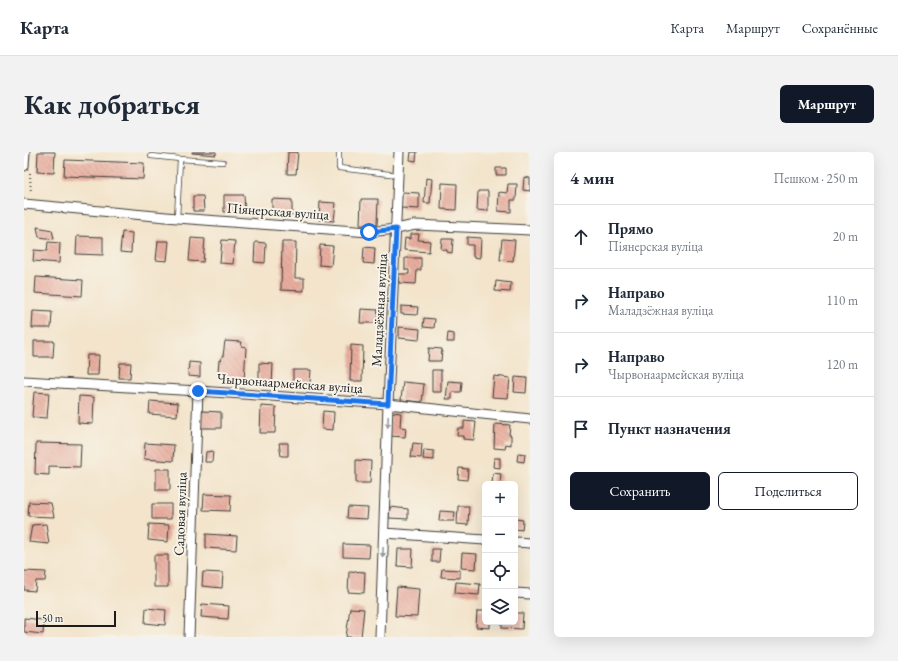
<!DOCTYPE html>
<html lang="ru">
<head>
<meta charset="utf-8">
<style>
  :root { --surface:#fff; --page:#f2f2f3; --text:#1f2937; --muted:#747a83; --line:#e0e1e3; --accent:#111827 }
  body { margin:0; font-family:"EB Garamond",serif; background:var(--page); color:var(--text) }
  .controls { position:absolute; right:12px; bottom:12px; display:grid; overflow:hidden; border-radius:6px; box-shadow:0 4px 16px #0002 }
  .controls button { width:36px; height:36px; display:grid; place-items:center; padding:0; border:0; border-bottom:1px solid var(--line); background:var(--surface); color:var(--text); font:20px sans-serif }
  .scale { position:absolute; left:12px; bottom:10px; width:80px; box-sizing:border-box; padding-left:4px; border:2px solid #1c1c1c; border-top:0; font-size:11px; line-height:14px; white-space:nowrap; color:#1c1c1c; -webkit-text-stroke:3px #f7f3e8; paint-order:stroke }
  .stop { position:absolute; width:12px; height:12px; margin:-9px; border:3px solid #1a73e8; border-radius:50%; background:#fff }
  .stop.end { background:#1a73e8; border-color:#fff; box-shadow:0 1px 4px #0008 }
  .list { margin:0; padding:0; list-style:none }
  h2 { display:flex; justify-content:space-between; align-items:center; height:52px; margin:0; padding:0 16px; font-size:17px }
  h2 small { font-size:13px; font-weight:400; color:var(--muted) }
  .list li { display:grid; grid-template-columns:26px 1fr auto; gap:12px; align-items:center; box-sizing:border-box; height:64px; padding:0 16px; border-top:1px solid var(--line) }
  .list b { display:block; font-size:15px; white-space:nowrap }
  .list p { margin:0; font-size:13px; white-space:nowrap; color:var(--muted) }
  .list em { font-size:13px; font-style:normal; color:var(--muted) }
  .actions { display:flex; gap:8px; padding:12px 16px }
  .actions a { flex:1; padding:9px 0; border:1px solid var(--accent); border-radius:6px; text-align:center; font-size:14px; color:var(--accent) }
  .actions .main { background:var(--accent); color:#fff }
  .icon { flex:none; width:22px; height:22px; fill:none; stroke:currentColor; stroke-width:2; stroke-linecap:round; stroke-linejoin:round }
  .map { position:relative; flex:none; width:506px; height:485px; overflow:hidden; border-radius:6px }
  header { display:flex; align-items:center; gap:24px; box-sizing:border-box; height:56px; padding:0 20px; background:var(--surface); border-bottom:1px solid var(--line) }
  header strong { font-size:19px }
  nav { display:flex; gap:22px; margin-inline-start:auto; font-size:14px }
  .intro { display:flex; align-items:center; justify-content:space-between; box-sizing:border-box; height:96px; padding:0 24px }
  h1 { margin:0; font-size:28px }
  .button { padding:10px 18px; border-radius:6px; background:var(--accent); color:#fff; font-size:14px; font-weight:700 }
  main { display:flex; gap:24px; padding:0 24px }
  aside { flex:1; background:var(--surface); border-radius:6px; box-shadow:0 4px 16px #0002 }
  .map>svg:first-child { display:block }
  .building { fill:url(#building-back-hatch) }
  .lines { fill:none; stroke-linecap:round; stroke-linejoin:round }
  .lane-casing { stroke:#3c3a36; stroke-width:6 }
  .street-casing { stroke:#3c3a36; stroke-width:11 }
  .path { stroke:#3c3a36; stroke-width:2; stroke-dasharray:1 3; stroke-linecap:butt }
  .lane { stroke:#fff; stroke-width:4.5 }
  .street { stroke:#fff; stroke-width:9 }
  .oneway { fill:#999 }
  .route { stroke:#1a73e8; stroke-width:5 }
  .labels { text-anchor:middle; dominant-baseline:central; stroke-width:4; stroke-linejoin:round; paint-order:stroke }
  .street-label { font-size:14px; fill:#1c1c1c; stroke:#f7f3e8 }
</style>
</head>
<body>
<header>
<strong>Карта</strong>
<nav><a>Карта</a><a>Маршрут</a><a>Сохранённые</a></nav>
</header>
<div class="intro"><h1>Как добраться</h1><a class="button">Маршрут</a></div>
<main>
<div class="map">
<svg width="506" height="485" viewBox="0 0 506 485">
  <defs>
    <pattern id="building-back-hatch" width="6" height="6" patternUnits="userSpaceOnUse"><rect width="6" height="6" fill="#e8ae9f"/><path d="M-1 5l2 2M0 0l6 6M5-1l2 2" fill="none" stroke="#c69588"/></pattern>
  </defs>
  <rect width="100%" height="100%" fill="#f7f3e8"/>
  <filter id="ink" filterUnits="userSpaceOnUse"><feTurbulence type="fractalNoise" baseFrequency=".025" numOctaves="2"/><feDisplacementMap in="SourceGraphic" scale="8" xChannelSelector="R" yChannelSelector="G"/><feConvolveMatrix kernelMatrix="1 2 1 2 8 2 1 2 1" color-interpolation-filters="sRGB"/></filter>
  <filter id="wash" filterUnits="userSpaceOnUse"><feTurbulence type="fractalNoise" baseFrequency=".012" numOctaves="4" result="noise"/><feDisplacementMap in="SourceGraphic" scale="16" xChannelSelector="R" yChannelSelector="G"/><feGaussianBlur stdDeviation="0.9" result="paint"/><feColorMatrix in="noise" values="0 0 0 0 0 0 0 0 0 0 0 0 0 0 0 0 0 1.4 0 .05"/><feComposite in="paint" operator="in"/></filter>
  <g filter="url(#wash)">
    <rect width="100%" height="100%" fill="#f3e4cb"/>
    <g id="blocks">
      <path class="building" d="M14,0H31L30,21L13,20Z
        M168,0H192V3L168,1Z
        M264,0H274L272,22H263Z
        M387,0H393L392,9L386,8Z
        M41,8L120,11L119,27L40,24Z
        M472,16H482V23H472Z
        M500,25L506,26V39L499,38Z
        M402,26L408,27L406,51H400Z
        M418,31L433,32L432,58L417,57Z
        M484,32H493L492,48H487V60L474,59L475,40L483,41Z
        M454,39H464V59L453,58Z
        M378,40L395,41V57L377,56Z
        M200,43H220L221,59L200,60Z
        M169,44H179L180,59H169Z
        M248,47L268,48V63H248Z
        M337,47H354L353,73H336Z
        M296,50L312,51L310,69L295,68Z
        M13,75L28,78L30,87L15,85Z
        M98,80L108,81L107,101L96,100Z
        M386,82H395L394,88L406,89L405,100L380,98L381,86L386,87Z
        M53,84L79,85V103L52,102Z
        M443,85L457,86L456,106L449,105V93H443Z
        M167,86L181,87L179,110L165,109Z
        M418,87H429L428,101L423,100V98L417,97Z
        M478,87L491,88L489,109L476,108Z
        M198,88L211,89L209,112L196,111Z
        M134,89H145L143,109L132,108Z
        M24,90L36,91L35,111L9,109L10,98L23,99Z
        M231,90L242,91L241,111L230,110Z
        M258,90H272L271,126H280V139L257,138Z
        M296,93L309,94L307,114L295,113Z
        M340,95L351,96L350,112L339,111Z
        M381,106H397V118H393L392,132L375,131V122H385V118H381Z
        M12,125L59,128L58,144L11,141Z
        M472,129L487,131L486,140L471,139Z
        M377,154L394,155L393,163L377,162Z
        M337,157L354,158L353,171H336Z
        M9,159L28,160L27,176H8Z
        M400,166L411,167L410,176L399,175Z
        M375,175L396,177L395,188L375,186Z
        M424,181L430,182V190H423Z
        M10,189H30L29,205H10Z
        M201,189L218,190L217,194L222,195L220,230L204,229V226L198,225V220H194L195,208L197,209L198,204H199Z
        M327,193L339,194L338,229H326Z
        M405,196L418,197L417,209H404Z
        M63,203H75L74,223H62Z
        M165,210L176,211V225L164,224Z
        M96,211H107L106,226H95Z
        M235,211L249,212L248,233H235Z
        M269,218H287L286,231H269Z
        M408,218H417V240H408Z
        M470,224L486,226L484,246L468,245Z
        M491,225L503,226L502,241L490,240Z
        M424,229L438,230L437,240H428V247H422Z
        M379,230L400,232L398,250L377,248Z
        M10,240L25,241L23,266L8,265Z
        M55,244L70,245L69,272L54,271Z
        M126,249L154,251L153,264L125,262Z
        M237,254L252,255L251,281H236Z
        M177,259L197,260V276H177Z
        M299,259L310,260L309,278L298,277Z
        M367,260L377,261L376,275L382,276L381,285L365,284Z
        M440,269L452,270L450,288L439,287V284H433L434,276H440Z
        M471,272L486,273L485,283H487V293L482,292L481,297L470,296Z
        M12,291L57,292L56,315L25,314V323L11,322Z
        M121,291L150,293L149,309L120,307Z
        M255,291H264V304H257Z
        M389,291L398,292L397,306L387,305Z
        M400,298L410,299V308L399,307Z
        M189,299L188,310H181L182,300Z
        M494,301L501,302L500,310L493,309Z
        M470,306H476V316L469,315Z
        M332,308L347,309L346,331H332Z
        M435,316L444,317L443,328L434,327Z
        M132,317H146V338H132Z
        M469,321L477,322L476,332H468Z
        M180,342L207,343L206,359L179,358Z
        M5,350L27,351L30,365L4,364Z
        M128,352H147V367H128Z
        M434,354H445L444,373L433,372Z
        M324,355L344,356L343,367L323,366Z
        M366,355L384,357V367L365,366Z
        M416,359L431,360L430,369H415Z
        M491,367L499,368L498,378L491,377Z
        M22,372L25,392L5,390L8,373Z
        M125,372L145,373L144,390L124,388Z
        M182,382L213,384L212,398L182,396Z
        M319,392L346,393L345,406L319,405Z
        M374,397H389L388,415L373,414Z
        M408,397H416L415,410H408Z
        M438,401L453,402L452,417L437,416Z
        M130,403H144V435H130Z
        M418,417L436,418V426L417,425Z
        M0,419L22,420L21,429H12L11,439L0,438Z
        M325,419L341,420L340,441L324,440Z
        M179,420L199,421L198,436L178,434Z
        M432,430L456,432L455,443L431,441Z
        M373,435L395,437L393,465L371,464Z
        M178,452L205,454L204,467L177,465Z
        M122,456L142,458L141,473L121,471Z
        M326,456L340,457L337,485H322Z
        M453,459H461V470H466V476L452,475Z
        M491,461H499L498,477L478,476V470H491Z
        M0,466L20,468L19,482L0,480Z"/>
    </g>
  </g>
  <g filter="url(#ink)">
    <use href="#blocks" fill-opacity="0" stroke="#3c3a36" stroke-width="1"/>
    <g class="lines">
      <g class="lane-casing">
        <path id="lane" d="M315,0V16L374,23
          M127,4L156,7
          M153,66L156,7L199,10"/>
      </g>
      <g class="street-casing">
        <path id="street" d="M0,14L1,0
          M0,52L153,66L345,80L372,77L391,73L506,78
          M0,229L174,239L364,252L506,267
          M360,381L461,388
          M491,390L506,391
          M491,441L506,442
          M165,485L174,239
          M356,485L364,252L375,0"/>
      </g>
      <path class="path" d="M6,21L7,43"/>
      <use href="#lane" class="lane"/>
      <use href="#street" class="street"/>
    </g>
    <defs><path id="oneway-solid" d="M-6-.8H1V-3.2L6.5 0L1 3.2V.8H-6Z"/></defs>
    <g class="oneway">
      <use href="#oneway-solid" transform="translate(364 270) rotate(92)"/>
      <use href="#oneway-solid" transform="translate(359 400) rotate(92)"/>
    </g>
  </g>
  <g class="lines" filter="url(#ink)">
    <path class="route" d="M174,239L364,252L372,77L345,80"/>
  </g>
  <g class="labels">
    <g class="street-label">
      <text transform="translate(254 59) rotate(4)">Піянерская вуліца</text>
      <text transform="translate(355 158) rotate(-87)">Маладзёжная вуліца</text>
      <text transform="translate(266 231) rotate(4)">Чырвонаармейская вуліца</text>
      <text transform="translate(156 362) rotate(-88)">Садовая вуліца</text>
    </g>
  </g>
</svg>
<div class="controls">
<button>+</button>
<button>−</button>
<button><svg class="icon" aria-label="locate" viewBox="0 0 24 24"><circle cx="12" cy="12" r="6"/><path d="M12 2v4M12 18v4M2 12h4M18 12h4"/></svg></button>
<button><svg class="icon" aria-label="layers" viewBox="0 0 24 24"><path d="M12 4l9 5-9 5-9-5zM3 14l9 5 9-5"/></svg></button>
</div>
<div class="scale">50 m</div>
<div class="stop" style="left:345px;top:80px"></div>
<div class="stop end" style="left:174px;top:239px"></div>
</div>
<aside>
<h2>4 мин<small>Пешком · 250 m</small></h2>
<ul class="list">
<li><svg class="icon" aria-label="ahead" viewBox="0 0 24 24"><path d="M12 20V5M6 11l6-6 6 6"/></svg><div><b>Прямо</b><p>Піянерская вуліца</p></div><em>20 m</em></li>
<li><svg class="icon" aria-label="right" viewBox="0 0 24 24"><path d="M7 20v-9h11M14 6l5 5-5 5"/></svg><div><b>Направо</b><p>Маладзёжная вуліца</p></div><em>110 m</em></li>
<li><svg class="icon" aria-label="right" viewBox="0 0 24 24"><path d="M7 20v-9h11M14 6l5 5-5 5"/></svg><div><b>Направо</b><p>Чырвонаармейская вуліца</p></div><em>120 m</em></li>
<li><svg class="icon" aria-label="arrive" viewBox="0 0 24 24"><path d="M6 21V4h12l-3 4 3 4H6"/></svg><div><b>Пункт назначения</b></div></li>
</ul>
<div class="actions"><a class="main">Сохранить</a><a>Поделиться</a></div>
</aside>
</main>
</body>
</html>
